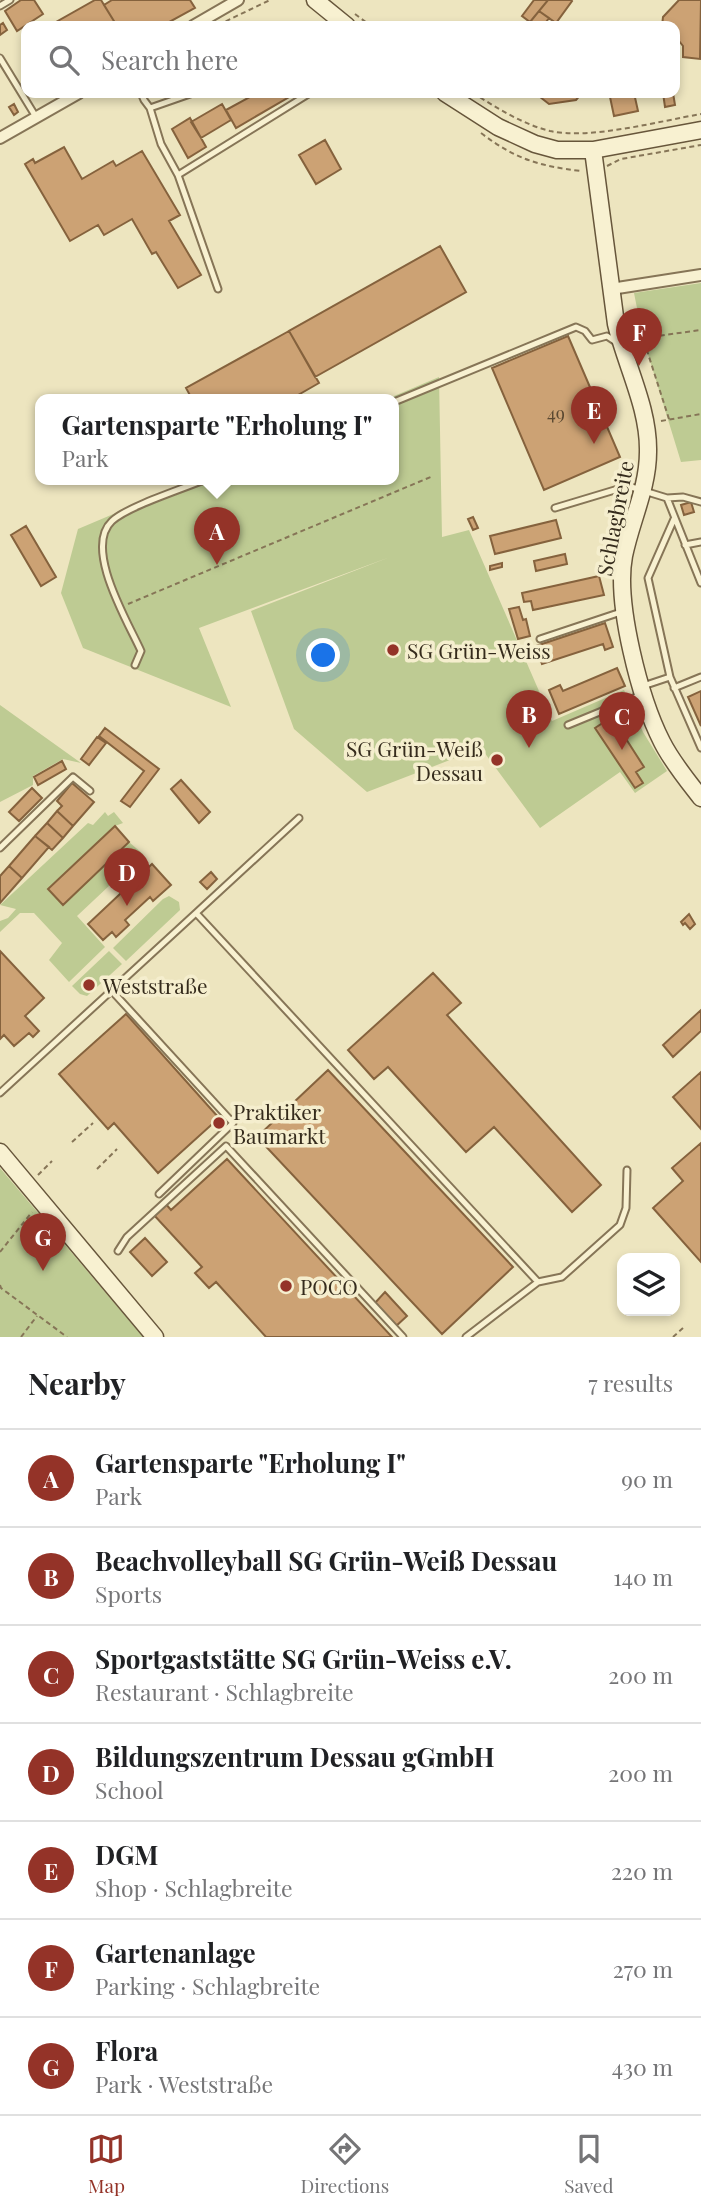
<!DOCTYPE html>
<html lang="en">
<head>
<meta charset="utf-8">
<style>
  :root { --surface:#fff; --page:#f2f2f2; --text:#202124; --muted:#757577; --line:#e0e0e0; --accent:#943328 }
  body { margin:0; font-family:"Playfair Display",serif; background:var(--page); color:var(--text) }
  .controls { position:absolute; right:21px; bottom:21px; display:grid; overflow:hidden; border-radius:14px; box-shadow:0 4px 10px #0003 }
  .controls button { width:63px; height:63px; display:grid; place-items:center; padding:0; border:0; border-bottom:2px solid var(--line); background:var(--surface); color:var(--text); font:35px sans-serif }
  .you { position:absolute; left:324px; top:656px; width:24px; height:24px; margin:-18px; border:5px solid #fff; border-radius:50%; background:#1a73e8; box-shadow:0 0 0 10px #1a73e833 }
  .badge { display:grid; place-items:center; width:46px; height:46px; border-radius:50%; background:var(--accent); color:#fff; font-size:23px; font-weight:700 }
  .pin { position:absolute; translate:-50% -58px; filter:drop-shadow(0 2px 4px #0008) }
  .pin::after { content:''; position:absolute; top:37px; width:24px; height:21px; background:inherit; clip-path:polygon(0 0,100% 0,50% 100%) }
  .popup { position:absolute; left:35px; top:394px; width:364px; height:91px; box-sizing:border-box; display:grid; place-content:center; border-radius:14px; background:var(--surface); filter:drop-shadow(0 2px 5px #0005); font-size:23px; white-space:nowrap; color:var(--muted) }
  .popup b { font-size:26px; color:var(--text) }
  .popup::after { content:''; position:absolute; left:50%; top:100%; margin-left:-14px; border:14px solid transparent; border-top-color:var(--surface) }
  .list { margin:0; padding:0; list-style:none }
  h2 { display:flex; justify-content:space-between; align-items:center; height:91px; margin:0; padding:0 28px; font-size:30px }
  h2 small { font-size:23px; font-weight:400; color:var(--muted) }
  .list li { display:grid; grid-template-columns:46px 1fr auto; gap:21px; align-items:center; box-sizing:border-box; height:98px; padding:0 28px; border-top:2px solid var(--line) }
  .list b { display:block; font-size:26px; white-space:nowrap }
  .list p { margin:0; font-size:23px; white-space:nowrap; color:var(--muted) }
  .list em { font-size:23px; font-style:normal; color:var(--muted) }
  .icon { flex:none; width:38px; height:38px; fill:none; stroke:currentColor; stroke-width:2; stroke-linecap:round; stroke-linejoin:round }
  .map { position:relative; flex:none; width:701px; height:1337px; overflow:hidden }
  .search { position:absolute; background:var(--surface); box-shadow:0 4px 10px #0003; left:21px; right:21px; top:21px; height:77px; display:flex; align-items:center; gap:18px; box-sizing:border-box; padding:0 24px; border-radius:14px; color:var(--muted); font-size:26px }
  .sheet { height:777px; background:var(--surface) }
  nav { display:flex; justify-content:space-around; align-items:center; box-sizing:border-box; height:98px; border-top:2px solid var(--line); background:var(--surface); font-size:19px; color:var(--muted) }
  nav a { display:grid; justify-items:center; gap:4px }
  nav .on { color:var(--accent) }
  .map>svg:first-child { display:block }
  .green { fill:#becb93 }
  .building { fill:#cca274; stroke:#85623d; stroke-width:2 }
  .lines { fill:none; stroke-linecap:round; stroke-linejoin:round }
  .lane-casing { stroke:#867557; stroke-width:9 }
  .street-casing { stroke:#867557; stroke-width:14 }
  .secondary-casing { stroke:#67563b; stroke-width:19 }
  .path { stroke:#867557; stroke-width:2; stroke-dasharray:5 3.5; stroke-linecap:butt }
  .lane { stroke:#f8f1d1; stroke-width:5 }
  .street { stroke:#f8f1d1; stroke-width:10 }
  .secondary { stroke:#f8f1d1; stroke-width:16 }
  .poi-dot { fill:#943328; stroke:#f5eece; stroke-width:2.5 }
  .labels { text-anchor:middle; dominant-baseline:central; stroke-width:7; stroke-linejoin:round; paint-order:stroke }
  .number-label { font-size:18px; fill:#5b4932 }
  .street-label { font-size:21px; fill:#352b1c; stroke:#f5eece }
  .poi-label { font-size:21px; fill:#352b1c; stroke:#f5eece; text-anchor:start }
</style>
</head>
<body>
<div class="map">
<svg width="701" height="1337" viewBox="0 0 701 1337">
  <rect width="100%" height="100%" fill="#ede5bf"/>
  <path class="green" d="M701,283V460L681,462L643,338L634,293Z
    M439,377L442,537L469,530L552,721L624,690L643,732L667,771L635,793L620,772L540,828L481,748L367,792L294,729L251,611L390,557L199,628L231,707L83,648L61,593L78,529L196,479H394V399H387Z
    M0,705L81,763L63,759L33,776V785L0,802Z
    M105,812L108,816L114,812L123,823L115,826L63,904L129,842L143,854L77,916L105,947L69,982L49,960L62,943L34,913H20L0,932V921L8,918L16,909L0,905L88,823L93,825Z
    M169,896L179,902L180,910L126,961L113,948L163,899Z
    M109,951L122,964L87,996L80,994L72,986Z
    M0,1168L143,1337H0Z"/>
  <path class="building" d="M21,0H34L43,14L17,31L5,11Z
    M95,0H101L117,26H49Z
    M112,0H190L195,8L162,26H117L104,5Z
    M534,0H548L530,22L522,16Z
    M548,0H571L572,1L556,23L539,11Z
    M679,0H701L700,59L683,57V46L675,36V26H662L663,17Z
    M539,11L549,18L543,26H527Z
    M3,23L7,30L0,35V25Z
    M257,93H296L236,128L226,110Z
    M535,93H582L576,100L549,104Z
    M634,93L638,111L614,116L610,97Z
    M663,93H673L675,105L665,107Z
    M14,104L18,112L14,115L9,107Z
    M222,104L231,120L201,138L191,122Z
    M190,118L206,147L188,158L172,129Z
    M325,140L341,169L316,184L299,155Z
    M64,147L82,179L113,161L116,166L142,151L180,215L169,221L201,275L178,288L156,252L152,254L132,219L104,235L98,225L70,241L25,164L33,159L35,163Z
    M440,246L466,292L315,377L289,331Z
    M289,331L319,383L291,399H192L186,388Z
    M568,336L620,457L544,490L492,368Z
    M691,502L694,512L684,515L681,505Z
    M473,517L478,528L473,530L468,519Z
    M556,520L561,538L495,554L490,536Z
    M26,526L56,577L41,586L11,535Z
    M565,554L567,564L536,571L534,561Z
    M502,563V567L490,570V566Z
    M599,576L604,595L533,610L531,601L524,602L522,593Z
    M519,607L523,620L526,619L530,636L518,639L509,609Z
    M605,623L613,647L605,650L603,644L542,664L536,646Z
    M617,668L625,686L559,714L549,690L560,685L563,691Z
    M701,691V726L688,697Z
    M612,717L644,767L636,772L643,783L635,788L595,728Z
    M105,728L159,769L130,807L121,801L144,771L99,736Z
    M97,737L106,743L89,765L81,759Z
    M62,761L66,769L38,785L34,777Z
    M181,780L210,812L199,823L171,789Z
    M72,783L94,802L73,826L57,811L62,806L57,801Z
    M32,788L42,798L19,821L9,812Z
    M57,811L73,826L63,838L47,823Z
    M47,823L63,838L52,850L35,836Z
    M115,826L129,842L63,905L48,889Z
    M35,836L49,847L22,878L9,866Z
    M152,864L171,885L153,901L150,897L125,920L129,925L116,937L112,932L103,940L88,924Z
    M9,866L22,878L0,903V876Z
    M211,872L217,879L207,889L200,882Z
    M689,914L695,924L690,929L685,923L683,925L681,922Z
    M0,951L44,998L25,1016L39,1031L33,1037L29,1033L14,1046L4,1035L0,1039Z
    M433,973L461,1003L447,1015L601,1185L572,1212L494,1127L466,1152L388,1067L374,1079L348,1050Z
    M701,1010V1031L673,1057L663,1045Z
    M126,1014L219,1118L158,1173L114,1123L108,1129L59,1074Z
    M328,1070L513,1267L442,1334L257,1137Z
    M701,1072V1129L673,1097Z
    M701,1143V1262L653,1208L683,1181L672,1168Z
    M227,1159L392,1337H266L216,1282L209,1288L195,1273L202,1267L153,1214L165,1203L171,1210Z
    M145,1238L167,1262L152,1276L130,1252Z
    M385,1292L407,1316L395,1327L374,1304Z"/>
  <g class="lines">
    <g class="lane-casing">
      <path id="lane" d="M0,6L10,0
        M0,58L36,117
        M141,93L144,100L150,108L193,93
        M150,108L161,144L178,175
        M218,289L178,175L310,93
        M394,402L576,327L585,331L592,340L607,336L616,342
        M667,498L683,497L701,502
        M555,508L628,486L667,498L701,583
        M674,519L648,578L670,677L701,748
        M685,545L701,542
        M540,639L621,612
        M135,665L141,651C128,622 83,548 112,521C128,506 183,489 206,479
        M643,686L670,677
        M674,688L701,677
        M568,725L641,695
        M0,848L73,777L90,791
        M196,913L299,818
        M112,991L233,1123L159,1194
        M0,1093L196,913L538,1282
        M118,1251L127,1237L226,1146L403,1337
        M466,1337L538,1282L562,1277L620,1225L626,1208L627,1170"/>
    </g>
    <g class="street-casing">
      <path id="street" d="M193,26L238,0
        M0,138L79,93
        M611,289L701,275"/>
    </g>
    <g class="secondary-casing">
      <path id="secondary" d="M315,0L347,26
        M445,93L498,127L535,144L557,150H593L701,130
        M593,150L616,324C626,366 649,408 648,452C648,488 631,521 624,556C615,603 640,699 662,742C672,762 687,780 701,798
        M0,1152L155,1337"/>
    </g>
    <path class="path" d="M355,14L371,26
      M218,25L270,0
      M473,93C497,108 522,124 550,131C590,140 660,121 701,114
      M481,133C515,159 539,166 581,171
      M607,166L621,159L701,145
      M669,419L643,338L701,330
      M661,421L701,414
      M128,604L433,476
      M72,1142L93,1123
      M97,1169L117,1149
      M38,1175L52,1161
      M0,1252L32,1212
      M0,1285L1,1288L67,1337
      M21,1337L37,1316
      M673,1337L683,1328"/>
    <use href="#lane" class="lane"/>
    <use href="#street" class="street"/>
    <use href="#secondary" class="secondary"/>
  </g>
  <g class="poi-dot">
    <circle cx="393" cy="650" r="7"/>
    <circle cx="497" cy="760" r="7"/>
    <circle cx="89" cy="985" r="7"/>
    <circle cx="219" cy="1123" r="7"/>
    <circle cx="286" cy="1286" r="7"/>
  </g>
  <g class="labels">
    <g class="number-label">
      <text x="556" y="413">49</text>
    </g>
    <g class="street-label">
      <text transform="translate(614 518) rotate(-79)">Schlagbreite</text>
    </g>
    <g class="poi-label">
      <text x="407" y="650">SG Grün-Weiss</text>
      <text x="483" y="748" text-anchor="end">SG Grün-Weiß<tspan x="483" dy="24">Dessau</tspan></text>
      <text x="103" y="985">Weststraße</text>
      <text x="233" y="1111">Praktiker<tspan x="233" dy="24">Baumarkt</tspan></text>
      <text x="300" y="1286">POCO</text>
    </g>
  </g>
</svg>
<div class="controls">
<button><svg class="icon" aria-label="layers" viewBox="0 0 24 24"><path d="M12 4l9 5-9 5-9-5zM3 14l9 5 9-5"/></svg></button>
</div>
<div class="you"></div>
<div class="pin badge" style="left:217px;top:565px">A</div>
<div class="popup"><b>Gartensparte &quot;Erholung I&quot;</b>Park</div>
<div class="pin badge" style="left:529px;top:748px">B</div>
<div class="pin badge" style="left:622px;top:750px">C</div>
<div class="pin badge" style="left:127px;top:906px">D</div>
<div class="pin badge" style="left:594px;top:444px">E</div>
<div class="pin badge" style="left:639px;top:366px">F</div>
<div class="pin badge" style="left:43px;top:1271px">G</div>
<div class="search"><svg class="icon" aria-label="search" viewBox="0 0 24 24"><circle cx="10" cy="10" r="6"/><path d="M15 15l6 6"/></svg>Search here</div>
</div>
<section class="sheet">
<h2>Nearby<small>7 results</small></h2>
<ul class="list">
<li><span class="badge">A</span><div><b>Gartensparte &quot;Erholung I&quot;</b><p>Park</p></div><em>90 m</em></li>
<li><span class="badge">B</span><div><b>Beachvolleyball SG Grün-Weiß Dessau</b><p>Sports</p></div><em>140 m</em></li>
<li><span class="badge">C</span><div><b>Sportgaststätte SG Grün-Weiss e.V.</b><p>Restaurant · Schlagbreite</p></div><em>200 m</em></li>
<li><span class="badge">D</span><div><b>Bildungszentrum Dessau gGmbH</b><p>School</p></div><em>200 m</em></li>
<li><span class="badge">E</span><div><b>DGM</b><p>Shop · Schlagbreite</p></div><em>220 m</em></li>
<li><span class="badge">F</span><div><b>Gartenanlage</b><p>Parking · Schlagbreite</p></div><em>270 m</em></li>
<li><span class="badge">G</span><div><b>Flora</b><p>Park · Weststraße</p></div><em>430 m</em></li>
</ul>
</section>
<nav>
<a class="on"><svg class="icon" aria-label="map" viewBox="0 0 24 24"><path d="M3 6l6-2 6 2 6-2v14l-6 2-6-2-6 2zM9 4v14M15 6v14"/></svg>Map</a>
<a><svg class="icon" aria-label="directions" viewBox="0 0 24 24"><path d="M12 3l9 9-9 9-9-9zM9 14v-3h6M13 9l2 2-2 2"/></svg>Directions</a>
<a><svg class="icon" aria-label="saved" viewBox="0 0 24 24"><path d="M7 4h10v16l-5-4-5 4z"/></svg>Saved</a>
</nav>
</body>
</html>
